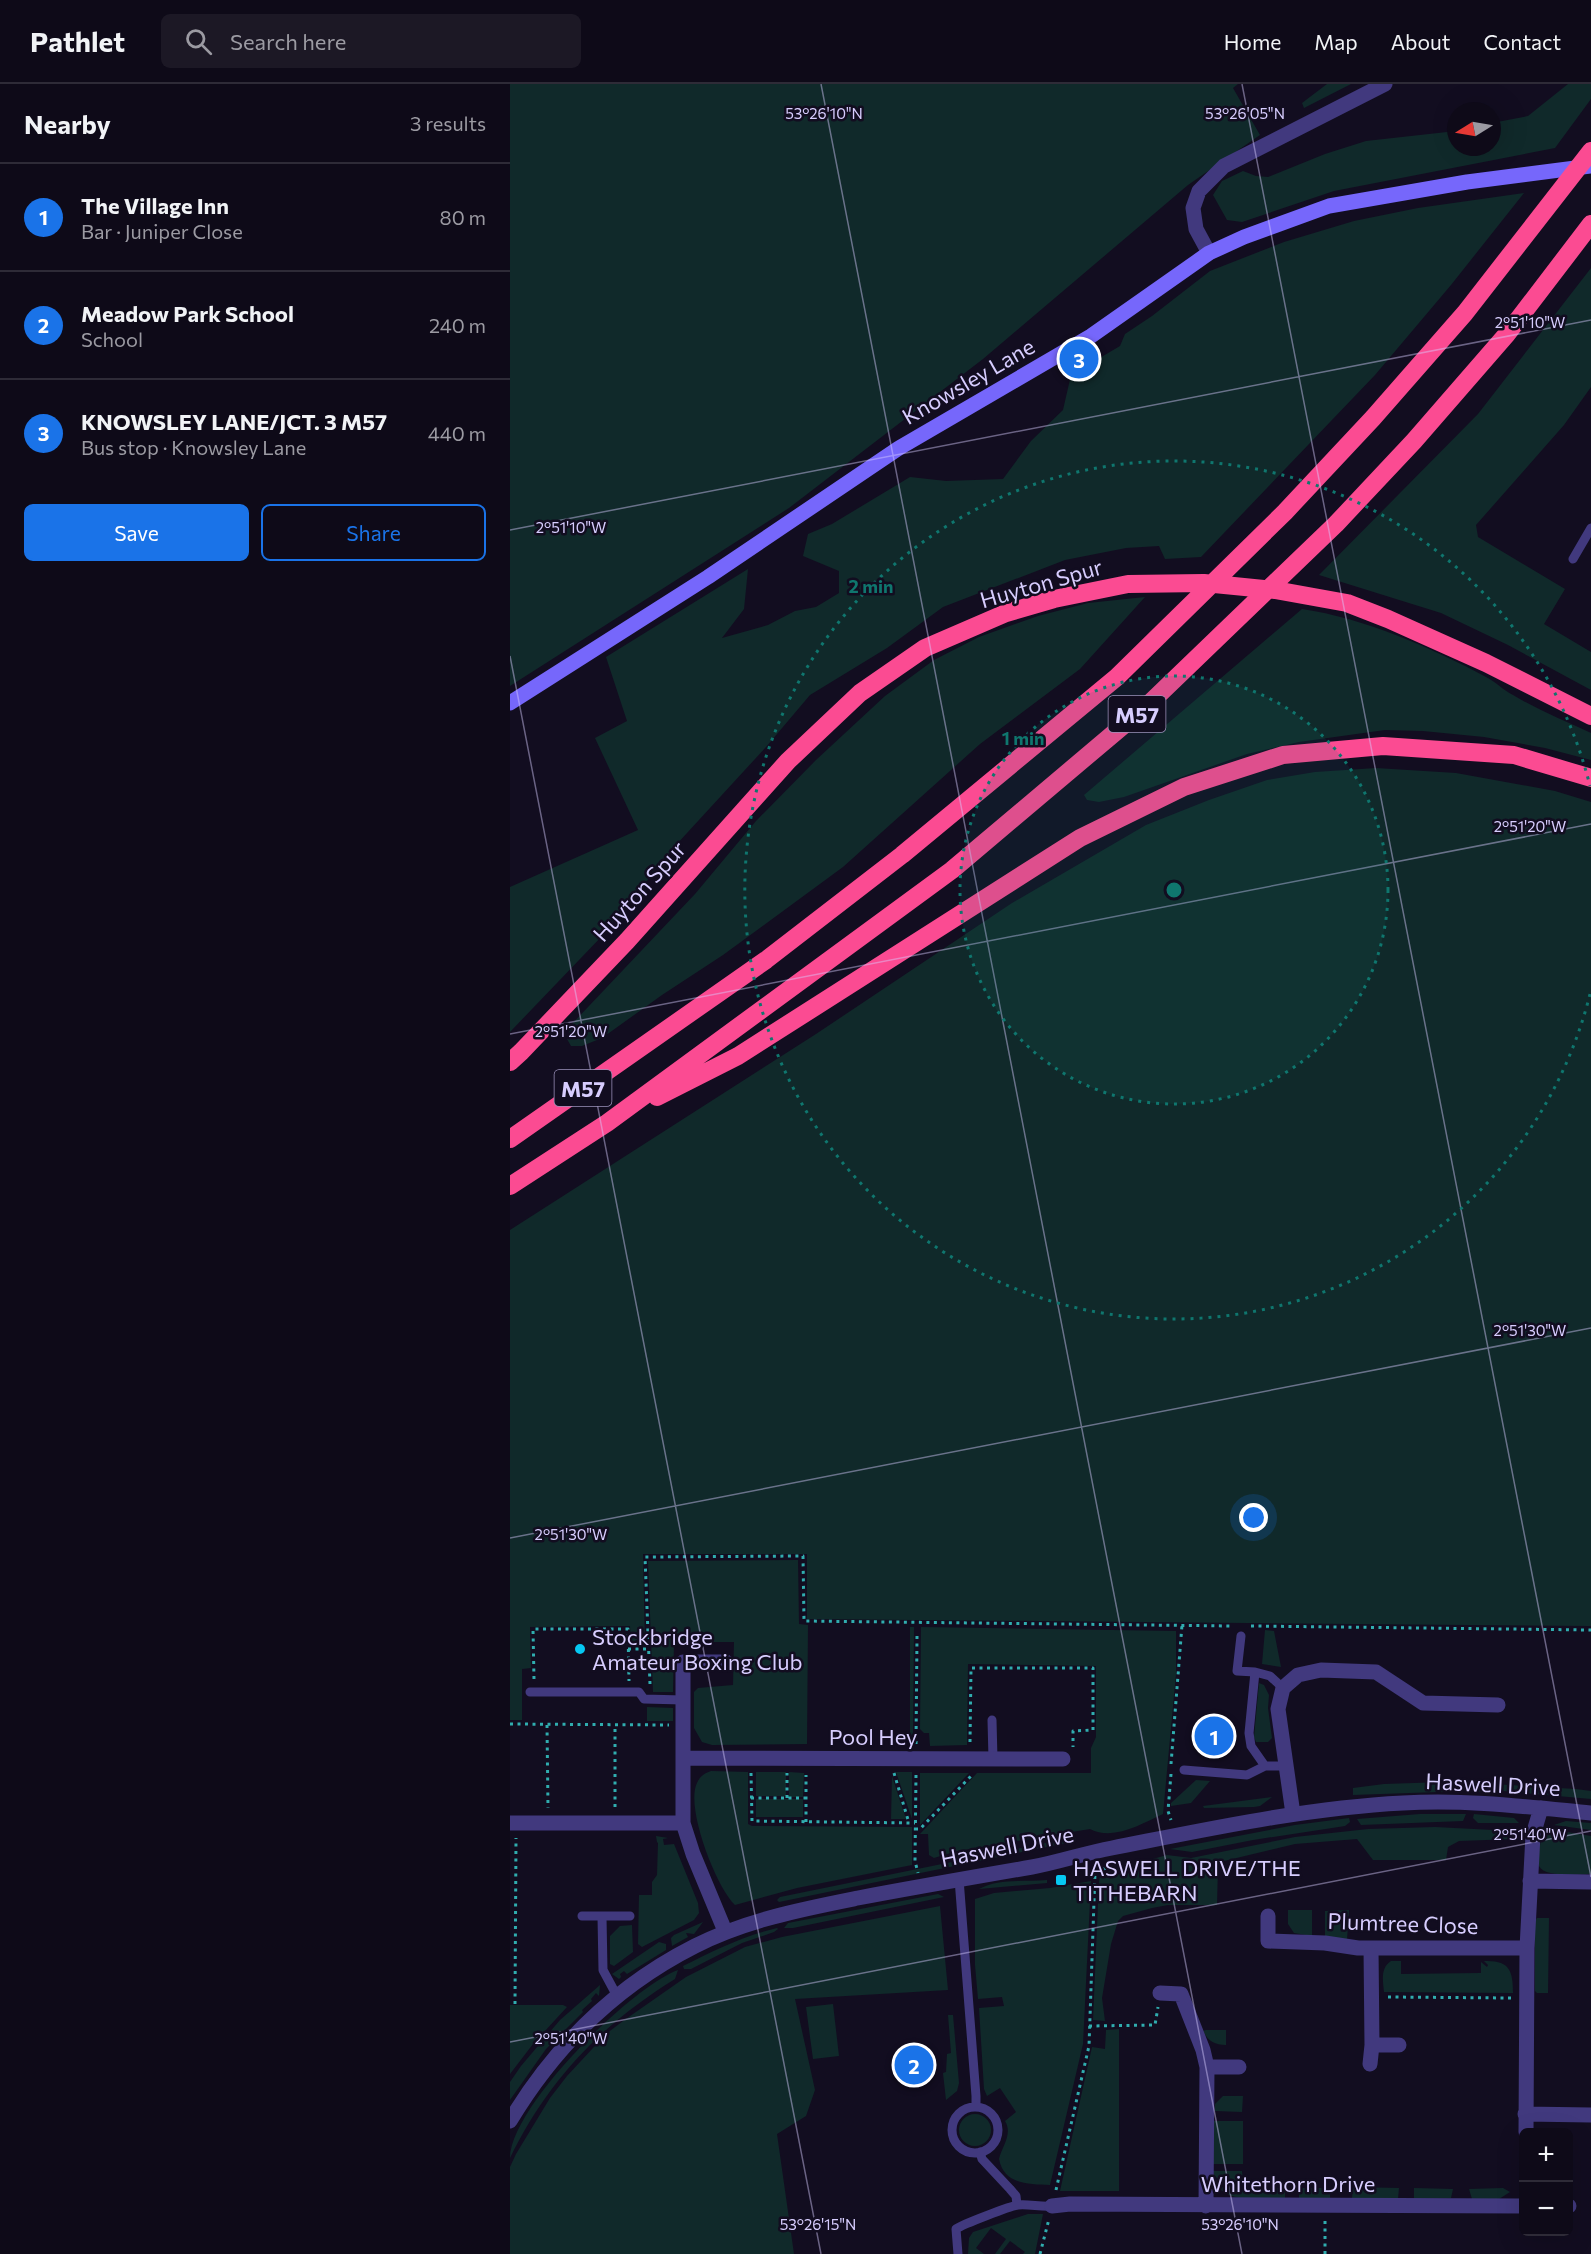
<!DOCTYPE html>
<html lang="en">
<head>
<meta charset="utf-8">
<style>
  :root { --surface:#0e0a18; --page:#1c1825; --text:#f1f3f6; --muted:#9b9aa2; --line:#2e2b37; --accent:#1a73e8 }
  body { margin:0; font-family:Commissioner,sans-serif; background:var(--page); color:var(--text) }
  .controls { position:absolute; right:18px; bottom:18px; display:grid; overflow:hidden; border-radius:9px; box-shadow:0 6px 24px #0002 }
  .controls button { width:54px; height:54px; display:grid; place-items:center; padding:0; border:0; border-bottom:2px solid var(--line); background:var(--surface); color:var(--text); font:30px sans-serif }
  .compass { position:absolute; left:937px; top:18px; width:54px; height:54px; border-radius:50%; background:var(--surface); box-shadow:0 6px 24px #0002; rotate:259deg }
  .you { position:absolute; left:744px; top:1434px; width:21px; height:21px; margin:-15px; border:4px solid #fff; border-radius:50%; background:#1a73e8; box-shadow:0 0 0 9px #1a73e833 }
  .badge { display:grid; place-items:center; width:39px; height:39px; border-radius:50%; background:var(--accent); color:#fff; font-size:20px; font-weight:700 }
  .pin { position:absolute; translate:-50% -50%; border:3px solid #fff; box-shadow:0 2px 6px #0006 }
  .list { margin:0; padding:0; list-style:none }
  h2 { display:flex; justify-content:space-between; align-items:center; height:78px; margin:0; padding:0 24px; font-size:26px }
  h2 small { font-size:20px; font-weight:400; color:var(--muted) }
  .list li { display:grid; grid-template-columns:39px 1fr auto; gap:18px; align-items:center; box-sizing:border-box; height:108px; padding:0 24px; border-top:2px solid var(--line) }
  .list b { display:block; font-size:22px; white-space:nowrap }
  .list p { margin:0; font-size:20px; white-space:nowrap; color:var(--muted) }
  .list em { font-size:20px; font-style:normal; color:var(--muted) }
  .actions { display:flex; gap:12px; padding:18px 24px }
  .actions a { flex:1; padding:14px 0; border:2px solid var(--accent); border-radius:9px; text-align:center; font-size:21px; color:var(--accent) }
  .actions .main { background:var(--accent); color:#fff }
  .icon { flex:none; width:33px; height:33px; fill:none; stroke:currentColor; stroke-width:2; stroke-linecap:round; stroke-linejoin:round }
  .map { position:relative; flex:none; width:1081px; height:2170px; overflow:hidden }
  header { display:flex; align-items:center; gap:36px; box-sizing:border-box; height:84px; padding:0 30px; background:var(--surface); border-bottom:2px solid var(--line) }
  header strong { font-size:28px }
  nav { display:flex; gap:33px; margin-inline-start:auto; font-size:21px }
  .search { width:420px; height:54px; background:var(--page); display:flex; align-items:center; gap:15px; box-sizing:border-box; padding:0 21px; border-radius:9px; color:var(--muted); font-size:22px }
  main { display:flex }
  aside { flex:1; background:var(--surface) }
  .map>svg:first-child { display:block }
  .green { fill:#10292a }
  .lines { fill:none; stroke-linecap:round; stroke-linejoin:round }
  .path { stroke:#30adaf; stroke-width:3; stroke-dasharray:3 4.5; stroke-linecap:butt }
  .service { stroke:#41397e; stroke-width:9 }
  .minor { stroke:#41397e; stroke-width:15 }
  .secondary { stroke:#7667fb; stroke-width:15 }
  .motorway { stroke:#fb4b92; stroke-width:18 }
  .ticks { fill:none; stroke:#d7cdfe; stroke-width:1.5; stroke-opacity:0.45 }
  .ring { fill:none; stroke:#0f766e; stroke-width:3; stroke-dasharray:3 6 }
  .poi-dot { fill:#06c8f2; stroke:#120d20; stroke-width:2 }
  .labels { text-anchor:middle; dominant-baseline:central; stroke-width:5; stroke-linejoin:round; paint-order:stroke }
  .shield { fill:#120d20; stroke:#9c93bb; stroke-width:1.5 }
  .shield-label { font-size:21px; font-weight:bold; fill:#d7cdfe }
  .street-label { font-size:22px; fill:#d7cdfe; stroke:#120d20 }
  .poi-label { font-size:22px; fill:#d7cdfe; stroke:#120d20; text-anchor:start }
  .ticks-label { font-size:15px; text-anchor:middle; fill:#d7cdfe; stroke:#120d20; stroke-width:5; stroke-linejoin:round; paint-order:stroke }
  .centre { fill:#0f766e; stroke:#120d20; stroke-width:3 }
  .ring-label { font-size:18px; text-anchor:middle; font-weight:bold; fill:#0f766e; stroke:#120d20; stroke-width:5; stroke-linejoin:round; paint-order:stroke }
</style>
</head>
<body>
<header>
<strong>Pathlet</strong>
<div class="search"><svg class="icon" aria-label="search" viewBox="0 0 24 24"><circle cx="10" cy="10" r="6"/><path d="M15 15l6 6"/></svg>Search here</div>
<nav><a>Home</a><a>Map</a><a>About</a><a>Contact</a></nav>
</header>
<main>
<aside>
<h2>Nearby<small>3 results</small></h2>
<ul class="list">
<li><span class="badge">1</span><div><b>The Village Inn</b><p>Bar · Juniper Close</p></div><em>80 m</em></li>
<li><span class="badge">2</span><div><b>Meadow Park School</b><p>School</p></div><em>240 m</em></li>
<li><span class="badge">3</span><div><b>KNOWSLEY LANE/JCT. 3 M57</b><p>Bus stop · Knowsley Lane</p></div><em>440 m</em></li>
</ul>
<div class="actions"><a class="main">Save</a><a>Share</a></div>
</aside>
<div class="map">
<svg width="1081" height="2170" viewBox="0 0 1081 2170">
  <rect width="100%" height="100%" fill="#120d20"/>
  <path class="green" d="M0,0H728L723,4L750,51L678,101L473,275L279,424L0,602Z
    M817,0H841L794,24L792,19Z
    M1058,0H1081V15L1045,64L824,107L732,138L717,136L703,111L712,97L733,87L746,92L758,93L815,70L856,57L946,47V63H982V39L1018,32Z
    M1014,109L941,201L865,291L691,473L655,475L649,462L616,464L555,476L433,523L377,564L300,611L256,663L166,761L93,851L0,948V803L128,746L85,654L117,637L96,573L238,485L234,525L212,554L258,541L285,527L306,523L329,509V487L293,472L298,450L322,440L400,393L436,397L493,395L521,357L553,326L561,291L610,262L615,250L642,232L700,187L774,158L844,137L908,124Z
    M1081,184V303L1054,341L966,441L968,453L1055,505L1034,540L1081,568V606L998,561L931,529L809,491L968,330Z
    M635,513L570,585L470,660L333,783L213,871L152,911L92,954L72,962H61L57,955L61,941L185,810L246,737L306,676L375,612L424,576L469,553L528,532L578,519Z
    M792,525C854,534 922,564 976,593C986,598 993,606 1003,611C1028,626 1055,637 1081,649V676L1035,664L974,653L913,647L875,646L789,658L737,670L614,713L589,718L577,716L574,711Z
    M866,684L946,689L1045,707L1081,718V1542L297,1535V1470H133L135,1562H121L120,1542L20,1543L21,1584L12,1585V1636H0V1146L306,950L502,819L636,741L699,716L757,696L805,688Z
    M288,1476L289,1540L298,1541L297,1660L202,1661L192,1658L184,1644V1608L188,1604L223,1601L224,1558H164L163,1608H143L138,1477Z
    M400,1543H404L403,1656H400Z
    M411,1543L666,1547V1590L653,1730C631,1740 604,1757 580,1745L447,1767L424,1774L419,1771L418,1750H410L467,1689H581V1664L586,1653V1582L458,1580L457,1661L420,1662L419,1649H414L410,1645Z
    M755,1546L764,1547L771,1583L752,1580Z
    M749,1599L754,1601L759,1611L758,1624L762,1654L758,1658H746L744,1653Z
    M137,1623L163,1624V1637H137Z
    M201,1687L238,1688V1740L242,1742L402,1743V1781L287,1804L225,1821C206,1803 175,1723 187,1699C190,1692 195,1689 201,1687Z
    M246,1688H276V1712H246Z
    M279,1688L294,1689L293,1713H279Z
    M386,1688H402V1735Z
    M410,1689H459L410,1741Z
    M382,1692L396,1735H381Z
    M686,1696L700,1697L681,1719L661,1722V1719Z
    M934,1698L953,1699L957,1703L956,1707L843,1711V1704L874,1700Z
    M966,1699L1066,1705L1081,1707V1715L993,1707L961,1708V1703Z
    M762,1713L750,1722L744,1723L694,1724L693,1722Z
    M246,1715H293V1733H246Z
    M910,1730H956L953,1737L851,1741L847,1735Z
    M964,1730L1004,1734L1009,1739H968L963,1734Z
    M839,1734L840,1738L835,1742L743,1756L682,1768L660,1765L785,1741Z
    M1056,1737L1081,1739V1746L1044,1741Z
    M925,1743L1003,1747L1004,1755L949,1757L938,1763L936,1776H863L847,1755L785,1760L714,1777L708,1783L707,1821H658L642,1824L613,1832L608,1837L601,1860L592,1914L595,1937L583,1936L589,1797L590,1792L596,1788L657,1771L681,1774L785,1753L858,1745Z
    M1045,1746L1081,1752V1790C1069,1790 1035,1794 1029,1782C1027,1778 1029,1772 1029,1767C1031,1754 1033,1751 1045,1746Z
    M146,1752L158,1754L153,1755L154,1761L164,1760L188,1819L189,1829L184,1836L132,1863L128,1860L129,1811H142V1798L147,1791L148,1759L147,1758Z
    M565,1753L566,1757L269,1818L267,1816L270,1813Z
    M537,1796V1799L469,1805C488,1794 515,1798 537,1796Z
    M581,1797L573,1960L540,2101C519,2100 494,2101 489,2075C492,2062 503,2050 495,2037L506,2028L490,2004L477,2012L474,2005L469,1924L494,1922L492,1913L468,1915L465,1881V1815L484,1809L540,1804Z
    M428,1810L434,1813L283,1844H274L278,1839Z
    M430,1822L438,1906L285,1915L305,2006L296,2032L267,2050L284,2170H0V2083L6,2070L40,2014L57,1992L96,1950L113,1937L176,1893L235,1863L272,1853Z
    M778,1826H802V1852L784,1849L778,1840Z
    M839,1826L837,1856L815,1852V1827Z
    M1027,1834H1039L1038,1909H1027L1025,1907V1837Z
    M193,1838L184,1850L176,1849L178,1853L162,1862L161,1854L164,1851Z
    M122,1841L123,1868L104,1882L100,1880V1852L110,1842Z
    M267,1844L268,1845L264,1848L232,1859L181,1885H174L173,1882C203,1867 233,1852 267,1844Z
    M149,1858L156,1860V1866L117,1890L114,1887L110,1890L111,1893L109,1895L102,1890Z
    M881,1877H891V1890L971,1889V1878L977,1883L978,1881L974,1877C1000,1876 1003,1887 1003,1909L874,1908C873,1897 870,1884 881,1877Z
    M168,1886L165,1895C92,1940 38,1996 0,2074C0,2023 121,1903 168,1886Z
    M90,1901L89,1912L86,1909L81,1915L82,1917L72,1926L73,1928L36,1965L0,2016V1998L11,1982L50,1936Z
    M323,1920L329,1972L303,1975L296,1923Z
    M0,1921H53L57,1923L23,1960L0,1990Z
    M438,1931H443L449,1999L447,2007L436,2016L433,1989L436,1988L437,1970L441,1969Z
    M609,1945V2107H550L582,1963L595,1965L596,1946Z
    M696,1946H716V1961C705,1961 698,1957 693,1947Z
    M713,2012H733L732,2028L705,2027V2020Z
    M449 2046a16 16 0 1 1 32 0a16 16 0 1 1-32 0Z
    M704,2037H733V2080H703Z
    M703,2087H732L733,2098L710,2097L704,2091Z
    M708,2103L775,2104V2114C754,2114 723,2120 708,2103Z
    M843,2103L889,2104L888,2115L842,2114Z
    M789,2104H820V2114H789Z
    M904,2104L943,2105L941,2114L904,2115Z
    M993,2104L1000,2108L989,2115H962L959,2105Z
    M518,2130H533L525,2170H513L515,2168L500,2157L490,2170H485L496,2155L481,2144L466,2164L474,2170H458L459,2154L463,2148Z"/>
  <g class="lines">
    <path class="path" d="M741,1542L1081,1546
      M118,1565H138
      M24,1595L23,1545H118L119,1597
      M140,1600L135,1473L293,1472L294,1537L722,1542
      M0,1640L159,1641
      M37,1641L38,1724
      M460,1658L461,1584H583V1646L563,1647V1663
      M406,1660L407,1552
      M661,1680L672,1541
      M241,1689L242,1737L405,1739
      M384,1689L399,1739
      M661,1690L658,1727L661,1736
      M406,1691L405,1777L408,1789
      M241,1714H296
      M277,1714V1689
      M105,1723V1641
      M296,1738V1691
      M405,1745H410L462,1691
      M878,1913L1001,1914
      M5,1920L6,1754
      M579,1942L645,1941L648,1923
      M546,2106L579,1962L585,1788L602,1782
      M530,2170L539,2135
      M815,2170V2136"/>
    <path class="service" d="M1063,475L1081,444
      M731,1552L727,1587L745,1588L739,1649L741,1662L755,1682H776
      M745,1588L760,1592L773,1604
      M20,1608H129L134,1615L173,1616
      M482,1636L483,1675
      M674,1686L737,1691L755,1682
      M449,1795L466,2012V2023
      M72,1832H120
      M92,1833L93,1886L107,1912
      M442 2046a23 23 0 1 1 46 0a23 23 0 1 1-46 0Z
      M470,2068L472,2075L500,2105L506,2112L507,2121
      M448,2170L446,2145C453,2140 501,2122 508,2121C519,2120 531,2123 542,2122"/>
    <path class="minor" d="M699,169L686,145L683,124L689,107L714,82L875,0
      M173,1674L553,1675
      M783,1730L768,1625L773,1604L788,1591L811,1586L866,1588L913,1619L988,1621
      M0,1739H173
      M1020,1797L1081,1798
      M758,1832V1857L815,1859L848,1864H1017
      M215,1847L183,1770L173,1739V1578H216
      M861,1864L862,1961
      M650,1909L671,1910L693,1966L697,1983L696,2122
      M860,1980L862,1961H889
      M697,1983H729
      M1015,2030L1081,2031
      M0,2037C45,1962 106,1902 185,1862C236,1836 293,1825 348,1814C406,1803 464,1793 522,1783C549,1778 575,1769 602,1764C699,1745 795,1724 893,1719C955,1715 1019,1723 1081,1729
      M1016,2048L1017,1864L1023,1751L1031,1724
      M542,2122L560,2120L1014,2122
      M1058,2122H1059"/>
    <path class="secondary" d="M0,619L198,493L389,364L581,252L699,169L734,153L819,122L957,98L1081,82"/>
    <path class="motorway" d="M0,978L11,968L117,857L278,677L350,609L415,564L496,529L544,515L618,500L694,499L765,506L837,519L878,535L976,579L1081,632
      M147,1013L228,972L570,754L674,703L773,671L873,662L1004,671L1081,694
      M0,1055L256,876L392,771L607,593L775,428L863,334L955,229L1081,67
      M0,1102L97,1039L442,786L641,618L826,440L904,357L997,250L1081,140"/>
  </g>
  <path class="ticks" d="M311,0L732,2170M732,0L1081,1793M0,446L1081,236M0,572L311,2170M0,950L1081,740M0,1454L1081,1244M0,1958L1081,1747"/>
  <circle cx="664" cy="806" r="214" fill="#0f766e" fill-opacity=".12"/>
  <g class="ring">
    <circle cx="664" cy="806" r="214"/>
    <path d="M1080 910A429 429 0 1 1 1080 702"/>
  </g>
  <g class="poi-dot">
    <circle cx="70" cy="1565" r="6"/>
    <rect x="545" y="1790" width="12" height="12" rx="3"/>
  </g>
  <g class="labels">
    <g class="shield">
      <rect x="598.5" y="612" width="57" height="36" rx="4.5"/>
      <rect x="44.5" y="986" width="57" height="36" rx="4.5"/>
    </g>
    <g class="shield-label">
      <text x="627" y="630">M57</text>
      <text x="73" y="1004">M57</text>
    </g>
    <g class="street-label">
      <text transform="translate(458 297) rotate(-30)">Knowsley Lane</text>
      <text transform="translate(531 499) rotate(-16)">Huyton Spur</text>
      <text transform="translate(129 807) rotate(-48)">Huyton Spur</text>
      <text x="363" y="1652">Pool Hey</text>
      <text transform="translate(983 1700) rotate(3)">Haswell Drive</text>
      <text transform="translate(497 1762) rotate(-11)">Haswell Drive</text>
      <text transform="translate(893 1839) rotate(2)">Plumtree Close</text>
      <text x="778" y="2099">Whitethorn Drive</text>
    </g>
    <g class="poi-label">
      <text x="82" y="1552">Stockbridge<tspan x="82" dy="25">Amateur Boxing Club</tspan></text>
      <text x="563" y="1783">HASWELL DRIVE/THE<tspan x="563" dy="25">TITHEBARN</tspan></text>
    </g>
  </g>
  <g class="ticks-label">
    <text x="314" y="35">53°26'10"N</text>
    <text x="735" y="35">53°26'05"N</text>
    <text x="1020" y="244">2°51'10"W</text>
    <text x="61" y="449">2°51'10"W</text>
    <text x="1020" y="748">2°51'20"W</text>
    <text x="61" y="953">2°51'20"W</text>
    <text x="1020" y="1252">2°51'30"W</text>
    <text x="61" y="1456">2°51'30"W</text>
    <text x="1020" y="1756">2°51'40"W</text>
    <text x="61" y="1960">2°51'40"W</text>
    <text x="308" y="2146">53°26'15"N</text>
    <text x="730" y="2146">53°26'10"N</text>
  </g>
  <circle cx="664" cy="806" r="9" class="centre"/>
  <g class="ring-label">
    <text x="361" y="509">2 min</text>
    <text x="513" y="661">1 min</text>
  </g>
</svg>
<div class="controls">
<button>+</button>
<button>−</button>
</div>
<svg class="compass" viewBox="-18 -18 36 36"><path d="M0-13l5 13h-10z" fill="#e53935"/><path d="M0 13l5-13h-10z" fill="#9b9aa2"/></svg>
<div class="you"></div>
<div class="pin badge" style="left:704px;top:1652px">1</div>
<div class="pin badge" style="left:404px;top:1981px">2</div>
<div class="pin badge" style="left:569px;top:275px">3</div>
</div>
</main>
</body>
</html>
